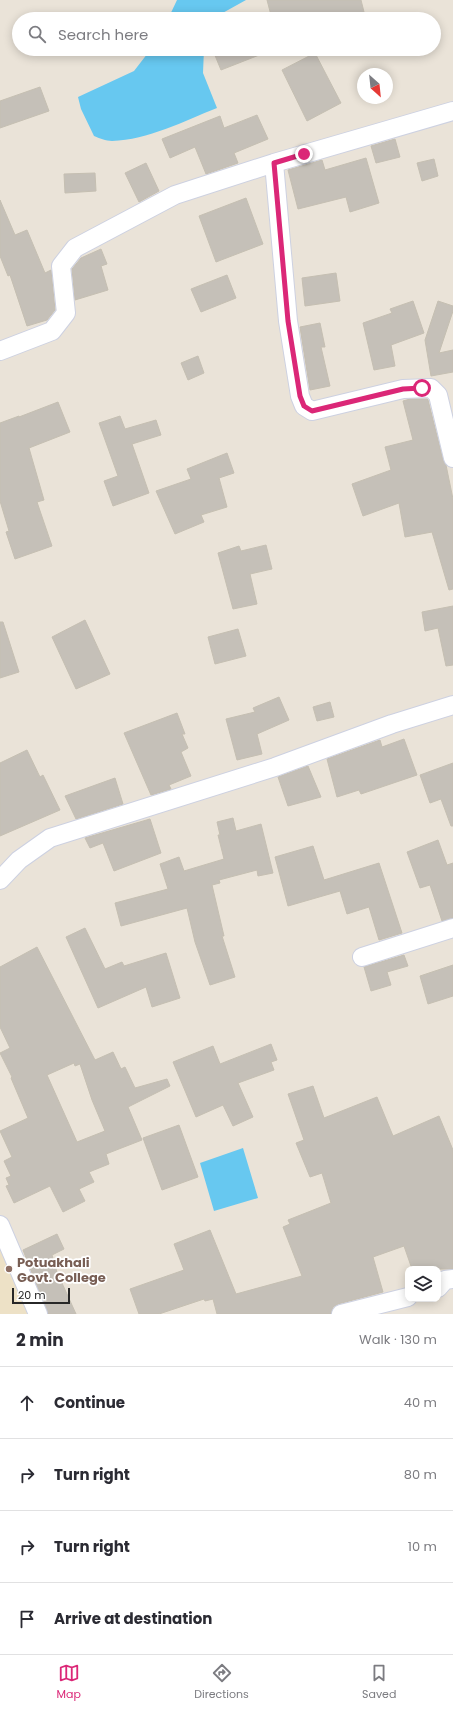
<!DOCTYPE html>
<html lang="en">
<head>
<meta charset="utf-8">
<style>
  :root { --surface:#fff; --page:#f7f7f7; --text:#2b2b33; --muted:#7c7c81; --line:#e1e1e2; --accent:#db2777 }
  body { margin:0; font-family:Poppins,sans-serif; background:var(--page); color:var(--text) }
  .controls { position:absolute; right:12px; bottom:12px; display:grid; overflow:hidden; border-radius:8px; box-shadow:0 2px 10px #0003 }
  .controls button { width:36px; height:36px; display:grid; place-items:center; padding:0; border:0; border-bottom:1px solid var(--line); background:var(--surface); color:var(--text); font:20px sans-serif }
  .compass { position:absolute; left:357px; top:68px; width:36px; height:36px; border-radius:50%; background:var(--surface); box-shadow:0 2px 10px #0003; rotate:153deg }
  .scale { position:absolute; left:12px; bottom:10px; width:58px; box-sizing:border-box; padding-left:4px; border:2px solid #272727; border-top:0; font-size:11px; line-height:14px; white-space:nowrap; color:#272727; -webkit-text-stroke:3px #fff; paint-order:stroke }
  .stop { position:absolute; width:12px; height:12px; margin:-9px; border:3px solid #db2777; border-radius:50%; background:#fff }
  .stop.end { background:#db2777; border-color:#fff; box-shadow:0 1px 4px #0008 }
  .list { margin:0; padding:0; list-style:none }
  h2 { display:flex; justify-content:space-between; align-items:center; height:52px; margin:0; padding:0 16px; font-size:17px }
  h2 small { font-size:13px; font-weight:400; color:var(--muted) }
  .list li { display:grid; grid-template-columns:26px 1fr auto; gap:12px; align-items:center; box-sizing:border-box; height:72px; padding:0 16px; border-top:1px solid var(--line) }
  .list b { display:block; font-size:15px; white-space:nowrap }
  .list em { font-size:13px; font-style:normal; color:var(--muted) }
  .icon { flex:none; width:22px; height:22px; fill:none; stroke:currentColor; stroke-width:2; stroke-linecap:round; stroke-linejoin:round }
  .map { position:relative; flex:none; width:453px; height:1314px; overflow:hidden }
  .search { position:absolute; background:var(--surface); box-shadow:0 2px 10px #0003; left:12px; right:12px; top:12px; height:44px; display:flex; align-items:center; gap:10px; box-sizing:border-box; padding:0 14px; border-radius:22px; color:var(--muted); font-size:15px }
  .sheet { height:340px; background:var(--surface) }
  nav { display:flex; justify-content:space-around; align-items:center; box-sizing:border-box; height:56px; border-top:1px solid var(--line); background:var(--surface); font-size:11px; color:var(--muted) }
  nav a { display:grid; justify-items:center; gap:2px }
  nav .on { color:var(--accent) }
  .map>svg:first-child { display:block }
  .education { fill:#ede1c6 }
  .water { fill:#67c8f0 }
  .building { fill:#c5c0b8; stroke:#c5bfb2; fill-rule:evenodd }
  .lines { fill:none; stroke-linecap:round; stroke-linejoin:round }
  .street-casing { stroke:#cdd1e1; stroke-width:20 }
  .street { stroke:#fff; stroke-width:18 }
  .route { stroke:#db2777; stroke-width:5 }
  .education-dot { fill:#8d6e63; stroke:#fff; stroke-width:1.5 }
  .labels { text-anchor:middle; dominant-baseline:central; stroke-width:3.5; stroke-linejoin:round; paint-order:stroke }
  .education-label { font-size:13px; font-weight:bold; fill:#785e54; stroke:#fff; text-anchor:start }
</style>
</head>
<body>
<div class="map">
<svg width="453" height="1314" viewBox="0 0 453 1314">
  <rect width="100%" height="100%" fill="#eae3d8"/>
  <path class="education" d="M0,1223L36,1314H0Z"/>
  <path class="water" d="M177,0H246L219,15L217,19H168Z
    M151,49H204L203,73L217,108C184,121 148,140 112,141C106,141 99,138 94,136L81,109L78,97L134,71Z
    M243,1148L258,1198L214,1211L200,1163Z"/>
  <path class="building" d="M267,0H361L365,16L350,19H272Z
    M225,49H272V50L221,70L214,53Z
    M315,53L341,103L307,121L282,70Z
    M40,87L49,111L0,128V101Z
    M257,115L268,139L234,153L238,163L206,174L195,147L170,158L162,139L220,116L224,128Z
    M395,139L400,157L376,163L371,146Z
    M366,158L379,203L350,212L346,197L298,209L288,170L322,160L325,170Z
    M434,159L438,176L422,181L417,163Z
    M146,163L159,191L139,202L125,173Z
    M95,173L96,191L65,193L64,174Z
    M246,198L263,244L216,262L199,216Z
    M0,200L15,235L27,230L45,273L51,270L55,310L47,320L27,326L10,275L8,276L0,256Z
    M101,249L107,264L101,266L108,290L75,300L72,269L81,258Z
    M336,273L340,301L305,306L302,278Z
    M227,275L236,298L201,312L191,289Z
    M413,301L424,333L391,345L395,366L374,370L363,323L392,313L390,309Z
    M438,301L453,306V311L439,353L453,350V372L431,376L425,340Z
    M320,323L325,347H321L330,386L310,390L300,327Z
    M198,356L204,373L188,380L181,363Z
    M410,399H427L428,400L443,460L446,465L453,499V589L449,590L432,532L405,537L399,503L363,516L352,484L391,470L385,447L413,440L403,401Z
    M58,402L70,432L29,448L44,500L37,502L52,546L15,559L6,532L9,531L0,501V423L19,416V417Z
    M120,416L125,429L156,420L161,435L132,444L149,493L113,506L104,481L118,476L99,423Z
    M227,453L234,473L219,478L227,507L201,515L204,522L175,534L156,491L191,479L187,469Z
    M266,545L272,569L250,574L257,604L233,609L218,553L239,546L241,551Z
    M453,606V665L446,666L438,628L425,631L422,612Z
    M85,620L110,674L76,689L52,637Z
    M0,622H3L19,672L0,678Z
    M238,629L246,656L215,664L208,637Z
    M279,697L289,720L257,734L262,754L237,760L226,719L255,712L253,708Z
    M330,702L334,717L317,721L313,707Z
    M177,713L185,734H182L188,748L181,752L191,776L169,785L171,789L151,795L124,733Z
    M404,739L417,775L361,794L359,790L337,797L327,759L380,740L382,747Z
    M27,750L40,777L43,775L60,810L0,836V763Z
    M453,763V826H451L441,799L430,803L420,775Z
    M308,766L321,797L288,806L278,777Z
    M115,778L123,804L76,819L65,796Z
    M233,818L236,831L261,824L273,873L258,876L257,870L219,880L220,883L212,885L224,936H222L235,977L210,985L195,942L187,908L121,926L115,903L168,889L160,864L179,857L184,871L224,859L218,835H220L217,822Z
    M150,819L161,853L114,871L103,843L90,848L85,838Z
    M438,840L447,865L453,863V918L442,921L430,885L420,888L407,852Z
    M313,846L324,880L379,863L402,933L379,940L369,907L347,914L340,891L288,906L275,857Z
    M85,928L105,969L122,962L124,966L166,953L180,998L152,1007L146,987L98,1008L66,937Z
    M37,947L95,1060L113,1052L121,1069L125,1067L135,1088L167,1079L170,1086L128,1107L142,1140L106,1154L109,1164L89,1172L94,1182L79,1189L85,1201L63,1212L50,1186L14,1203L6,1186L9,1185L6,1178L11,1176L4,1161L12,1157L0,1131L28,1118L11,1078L12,1077L0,1053L10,1048L0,1027V967ZM74,1063L75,1066L80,1064L92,1100L105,1131L77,1142L47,1075Z
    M404,955L408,966L387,972L391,985L371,991L364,967Z
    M453,965V996L428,1004L420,976Z
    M271,1044L277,1060L271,1062L274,1070L238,1083L253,1117L233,1126L223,1105L196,1117L173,1062L213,1046L220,1064Z
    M313,1086L324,1118L377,1097L393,1136L439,1116L453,1150V1269H412L404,1246L373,1257L383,1292L338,1304L333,1307L331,1314H217L213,1299L205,1301L204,1299L159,1314H139L130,1289L184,1270L174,1244L210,1230L236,1294L302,1276L283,1227L290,1224L288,1220L331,1203L322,1173L310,1177L296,1143L304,1140L288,1094Z
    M179,1125L198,1177L162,1190L143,1138Z
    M57,1234L64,1249L52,1255L57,1272L76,1314H48L23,1250Z"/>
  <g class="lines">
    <g class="street-casing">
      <path id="street" d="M274,163L453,111
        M0,351L52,331L66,313L61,266L75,248L175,195L274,163L288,321L300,396L304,406L312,411L403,389L431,388L438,395L453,458
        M0,880L19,860L50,838L275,767L392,724L453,705
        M362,957L453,928
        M0,1225L38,1314
        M438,1288L445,1280L453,1279
        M341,1314L408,1297"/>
    </g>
    <use href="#street" class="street"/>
  </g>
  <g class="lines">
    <path class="route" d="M304,154L274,163L288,321L300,396L304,406L312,411L403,389L422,388"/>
  </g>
  <circle class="education-dot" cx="9" cy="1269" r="4"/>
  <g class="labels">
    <g class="education-label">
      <text x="17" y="1262">Potuakhali<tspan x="17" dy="15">Govt. College</tspan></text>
    </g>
  </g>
</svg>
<div class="controls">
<button><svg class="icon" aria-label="layers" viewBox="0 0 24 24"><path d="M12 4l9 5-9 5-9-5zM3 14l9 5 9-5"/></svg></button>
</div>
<svg class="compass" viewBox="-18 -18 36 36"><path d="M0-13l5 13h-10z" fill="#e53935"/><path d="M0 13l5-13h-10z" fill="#7c7c81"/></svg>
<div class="scale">20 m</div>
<div class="stop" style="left:422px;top:388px"></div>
<div class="stop end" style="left:304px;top:154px"></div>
<div class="search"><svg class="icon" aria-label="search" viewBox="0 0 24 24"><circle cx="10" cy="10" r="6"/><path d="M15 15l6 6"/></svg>Search here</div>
</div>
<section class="sheet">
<h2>2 min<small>Walk · 130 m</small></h2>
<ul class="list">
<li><svg class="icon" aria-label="ahead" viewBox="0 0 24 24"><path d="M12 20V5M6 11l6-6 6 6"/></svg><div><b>Continue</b></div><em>40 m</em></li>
<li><svg class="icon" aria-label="right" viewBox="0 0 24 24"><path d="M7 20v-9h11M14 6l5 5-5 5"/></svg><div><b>Turn right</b></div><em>80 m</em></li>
<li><svg class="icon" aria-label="right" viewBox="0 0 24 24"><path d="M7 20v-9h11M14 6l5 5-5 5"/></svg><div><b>Turn right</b></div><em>10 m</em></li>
<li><svg class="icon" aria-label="arrive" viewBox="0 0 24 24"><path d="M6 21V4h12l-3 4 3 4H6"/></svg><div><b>Arrive at destination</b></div></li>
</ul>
</section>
<nav>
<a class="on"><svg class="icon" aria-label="map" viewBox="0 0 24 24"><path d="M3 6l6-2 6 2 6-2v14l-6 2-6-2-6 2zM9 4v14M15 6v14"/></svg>Map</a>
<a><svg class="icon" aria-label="directions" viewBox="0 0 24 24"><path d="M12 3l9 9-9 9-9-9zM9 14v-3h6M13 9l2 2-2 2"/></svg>Directions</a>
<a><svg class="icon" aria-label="saved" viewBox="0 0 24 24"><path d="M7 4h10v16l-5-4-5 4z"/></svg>Saved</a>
</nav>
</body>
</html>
